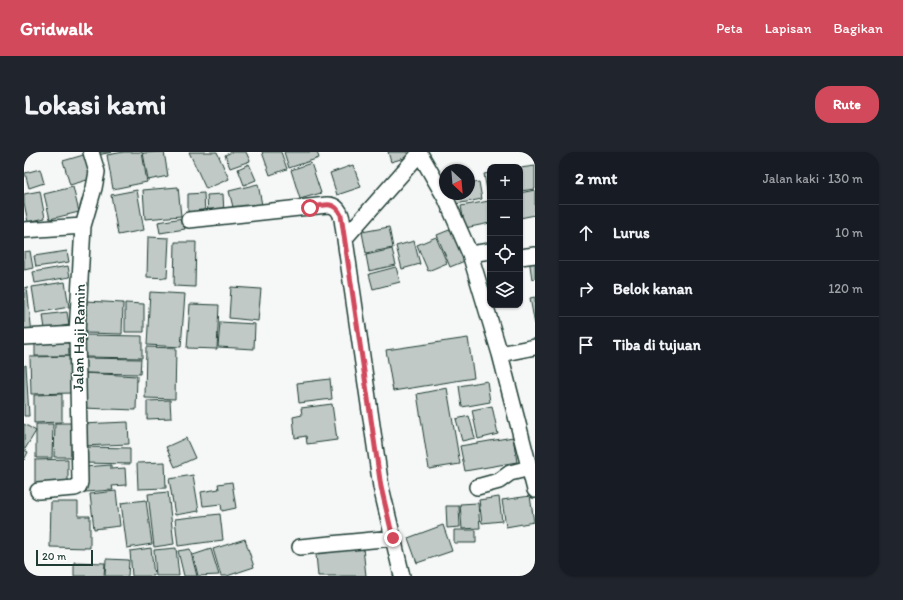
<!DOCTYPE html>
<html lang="id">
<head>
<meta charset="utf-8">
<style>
  :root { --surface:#171b24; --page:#20242c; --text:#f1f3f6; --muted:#9ea1a6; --line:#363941; --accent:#d1495b }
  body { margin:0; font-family:Itim,sans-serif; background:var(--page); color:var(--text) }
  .controls { position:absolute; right:12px; top:12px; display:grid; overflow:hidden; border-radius:8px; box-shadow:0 1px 3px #0004 }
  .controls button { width:36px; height:36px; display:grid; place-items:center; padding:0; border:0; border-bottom:1px solid var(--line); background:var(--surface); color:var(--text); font:20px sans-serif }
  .compass { position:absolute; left:415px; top:12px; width:36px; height:36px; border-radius:50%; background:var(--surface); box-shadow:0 1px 3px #0004; rotate:154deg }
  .scale { position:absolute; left:12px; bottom:10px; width:57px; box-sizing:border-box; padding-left:4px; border:2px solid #1f3d34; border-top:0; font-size:11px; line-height:14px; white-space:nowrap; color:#1f3d34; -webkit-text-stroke:3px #fff; paint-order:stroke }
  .stop { position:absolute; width:12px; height:12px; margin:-9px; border:3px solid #d1495b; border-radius:50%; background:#fff }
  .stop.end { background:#d1495b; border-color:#fff; box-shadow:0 1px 4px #0008 }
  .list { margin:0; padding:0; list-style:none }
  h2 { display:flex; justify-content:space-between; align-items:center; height:52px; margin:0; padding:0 16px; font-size:17px }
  h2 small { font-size:13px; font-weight:400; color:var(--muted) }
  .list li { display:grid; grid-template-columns:26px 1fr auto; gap:12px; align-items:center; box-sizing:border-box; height:56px; padding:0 16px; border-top:1px solid var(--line) }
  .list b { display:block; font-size:15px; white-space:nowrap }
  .list em { font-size:13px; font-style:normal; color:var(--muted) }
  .icon { flex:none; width:22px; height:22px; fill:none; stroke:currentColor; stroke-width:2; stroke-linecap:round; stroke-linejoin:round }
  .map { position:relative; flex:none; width:511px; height:424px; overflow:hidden; border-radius:16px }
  header { display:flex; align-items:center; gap:24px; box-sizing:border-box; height:56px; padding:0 20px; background:var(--accent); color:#fff }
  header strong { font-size:19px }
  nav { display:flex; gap:22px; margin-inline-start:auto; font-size:14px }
  .intro { display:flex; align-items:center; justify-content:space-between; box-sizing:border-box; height:96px; padding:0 24px }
  h1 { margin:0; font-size:28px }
  .button { padding:10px 18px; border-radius:16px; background:var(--accent); color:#fff; font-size:14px; font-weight:700 }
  main { display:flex; gap:24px; padding:0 24px }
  aside { flex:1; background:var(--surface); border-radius:16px; box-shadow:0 1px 3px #0004 }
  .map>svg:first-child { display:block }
  .building { fill:#c0c9c6; stroke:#1f3d34 }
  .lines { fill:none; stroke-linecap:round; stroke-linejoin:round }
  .street-casing { stroke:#1f3d34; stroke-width:18 }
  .street { stroke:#fff; stroke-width:15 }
  .route { stroke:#d1495b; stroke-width:5 }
  .labels { text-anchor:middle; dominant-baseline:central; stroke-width:3; stroke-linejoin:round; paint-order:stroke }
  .street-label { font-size:15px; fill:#1f3d34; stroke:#fff }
</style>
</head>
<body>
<header>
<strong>Gridwalk</strong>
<nav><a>Peta</a><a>Lapisan</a><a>Bagikan</a></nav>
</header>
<div class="intro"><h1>Lokasi kami</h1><a class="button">Rute</a></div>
<main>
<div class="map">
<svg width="511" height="424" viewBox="0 0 511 424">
  <rect width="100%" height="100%" fill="#f6f7f7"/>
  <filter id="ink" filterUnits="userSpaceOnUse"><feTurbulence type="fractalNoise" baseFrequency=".025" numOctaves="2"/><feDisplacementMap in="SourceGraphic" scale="8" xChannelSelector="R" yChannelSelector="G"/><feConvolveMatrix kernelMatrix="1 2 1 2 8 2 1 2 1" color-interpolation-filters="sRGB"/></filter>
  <g filter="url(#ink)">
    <path class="building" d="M68,0H88L69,4Z
      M100,0H118L123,30L89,37L83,3Z
      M140,0L144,24L124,28L119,1Z
      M165,0H193L205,27L182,37Z
      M208,0H222L226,9L206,16L201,3Z
      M238,0H257L263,17L246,23Z
      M260,0H293L295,6L265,16Z
      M364,0H383L384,5L367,10Z
      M63,2L70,26L46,33L39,9Z
      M287,11L297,41L276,47L267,18Z
      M225,12L232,28L220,33L214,17Z
      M329,13L337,35L313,43L306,21Z
      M511,14V37L496,39V16Z
      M16,17L20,31L5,36L1,21Z
      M466,21V44H464L460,22Z
      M455,30L458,47L432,52L430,42H445V32Z
      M234,32L238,53L210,59L205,39Z
      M49,35L55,60L26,67L20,42Z
      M154,35L157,64L121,67L119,38Z
      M113,38L120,78L94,83L87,43Z
      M511,38V63L496,66V41Z
      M16,39L21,66L4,70L0,51V42Z
      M180,41L181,64L164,65V42Z
      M199,42L200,62L184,63L183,43Z
      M465,49L466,71L441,76L437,54Z
      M159,66L161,77L136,81L134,70Z
      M365,75L369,96L342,101L338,80Z
      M430,76L443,108L426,115L413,83Z
      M124,85L145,86L143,126L123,125Z
      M412,85L423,111L404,119L393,93Z
      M390,89L396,112L378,117L372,94Z
      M151,90H172L171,135L150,134Z
      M368,97L372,113L345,119L342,103Z
      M6,99L9,116L0,118V100Z
      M43,99L45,110L12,115L10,104Z
      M511,106V126L508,127L505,107Z
      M44,114L46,125L11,131L9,120Z
      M372,115L376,130L349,137L345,122Z
      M41,130L45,155L12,161L8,135Z
      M3,135L8,182L0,183V136Z
      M207,135L237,137L234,169L205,166Z
      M126,140L161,142L157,195L123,193Z
      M511,145V173L506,146Z
      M62,149L99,151L98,182L61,181Z
      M101,151L120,152V180H101Z
      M166,152L195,153L193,197L163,196Z
      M43,160L45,173L21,177L19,163Z
      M196,170L231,172L230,197L194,195Z
      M60,183L118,184V206L60,205Z
      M11,185H46V204H11Z
      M444,186L450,226L369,239L362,198Z
      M122,195L152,196L151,247L121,246Z
      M47,204L48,241L7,242L6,205Z
      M60,206L117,207L116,222L59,221Z
      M2,213L5,264H0V214Z
      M60,221L113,224L112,258L58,256Z
      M306,227L308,247L275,251L273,231Z
      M463,229L466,250L438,255L435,234Z
      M423,236L436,312L405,317L393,242Z
      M38,242V270L10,271V243Z
      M146,248L147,266L123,267V249Z
      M308,252L313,288L283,292L282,284L271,286L269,265L278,263L277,256Z
      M468,254L474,282L454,287L448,258Z
      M445,264L451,286L438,289L432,267Z
      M104,270L105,292L58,294L57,272Z
      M31,271H48L47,305H30Z
      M0,272L12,279L1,297H0Z
      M12,272H29L28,306H12Z
      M489,285L493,310L441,319L436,294Z
      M162,286L171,306L151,315L142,295Z
      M59,295L106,296V312L59,311Z
      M0,298L4,300L0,308Z
      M44,307V332H11V308Z
      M141,310L142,336L114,337L113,311Z
      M87,313V317L101,316L102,333L88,334L89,338L61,340L59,315Z
      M169,323L175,359L151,363L145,327Z
      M208,330L212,356L198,359L197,352L179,354L177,340L195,337L194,332Z
      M92,339L96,374L70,377L66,342Z
      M144,340L150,392L130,395L124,342Z
      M506,344L510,370L482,375L478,348Z
      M475,345L478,369L458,371L455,348Z
      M122,348L128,392L103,396L97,351Z
      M27,350H54V364H66V396L26,395Z
      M454,351L456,376L438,377L436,352Z
      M422,354H435L436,375L423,376Z
      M196,362L199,388L154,394L151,367Z
      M419,373L428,399L393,411L384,386Z
      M430,378H452V391H430Z
      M221,387L230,415L203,424H197L189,397Z
      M127,396L130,424H108L106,399Z
      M152,396L155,424H132L130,398Z
      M339,396L342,424H294L292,402Z
      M166,397L173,424H160L154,399Z
      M187,397L195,423L174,424L169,403Z
      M82,407L105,408L104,424H81Z
      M50,410L81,411L80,424H50Z"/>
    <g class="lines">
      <g class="street-casing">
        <path id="street" d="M395,0L422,47L446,102L476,202L511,338
          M165,68L303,53C312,53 316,58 318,67L357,335L378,424
          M0,78L59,74
          M321,86L396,1
          M446,102L466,99
          M496,105L511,103
          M0,185L53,182
          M476,202L511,195
          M453,335L475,329L486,321L506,316
          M14,339L51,336L55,334L56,330L53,182L59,74L70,36L73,20L67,0
          M276,395L369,386"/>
      </g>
      <use href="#street" class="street"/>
    </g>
  </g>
  <g class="lines" filter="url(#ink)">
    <path class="route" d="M286,56C300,53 310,48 317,63L357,335L369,386"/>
  </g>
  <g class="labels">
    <g class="street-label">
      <text transform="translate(55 186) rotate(-89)">Jalan Haji Ramin</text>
    </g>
  </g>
</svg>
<div class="controls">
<button>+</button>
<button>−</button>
<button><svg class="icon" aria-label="locate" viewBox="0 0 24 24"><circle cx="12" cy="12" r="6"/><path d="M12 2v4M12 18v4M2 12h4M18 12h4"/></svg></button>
<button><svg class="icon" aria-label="layers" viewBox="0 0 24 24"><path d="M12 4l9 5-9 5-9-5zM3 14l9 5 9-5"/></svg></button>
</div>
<svg class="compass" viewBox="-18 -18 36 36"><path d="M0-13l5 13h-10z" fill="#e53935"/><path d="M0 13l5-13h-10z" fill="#9ea1a6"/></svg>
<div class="scale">20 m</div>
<div class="stop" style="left:286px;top:56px"></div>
<div class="stop end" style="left:369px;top:386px"></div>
</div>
<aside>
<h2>2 mnt<small>Jalan kaki · 130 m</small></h2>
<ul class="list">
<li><svg class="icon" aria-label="ahead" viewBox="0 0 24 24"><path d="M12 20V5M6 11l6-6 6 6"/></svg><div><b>Lurus</b></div><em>10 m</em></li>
<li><svg class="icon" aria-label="right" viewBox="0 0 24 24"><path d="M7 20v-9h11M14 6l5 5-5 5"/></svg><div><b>Belok kanan</b></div><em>120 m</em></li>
<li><svg class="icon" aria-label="arrive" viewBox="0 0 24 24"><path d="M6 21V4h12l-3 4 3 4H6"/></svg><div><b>Tiba di tujuan</b></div></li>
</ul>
</aside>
</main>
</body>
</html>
